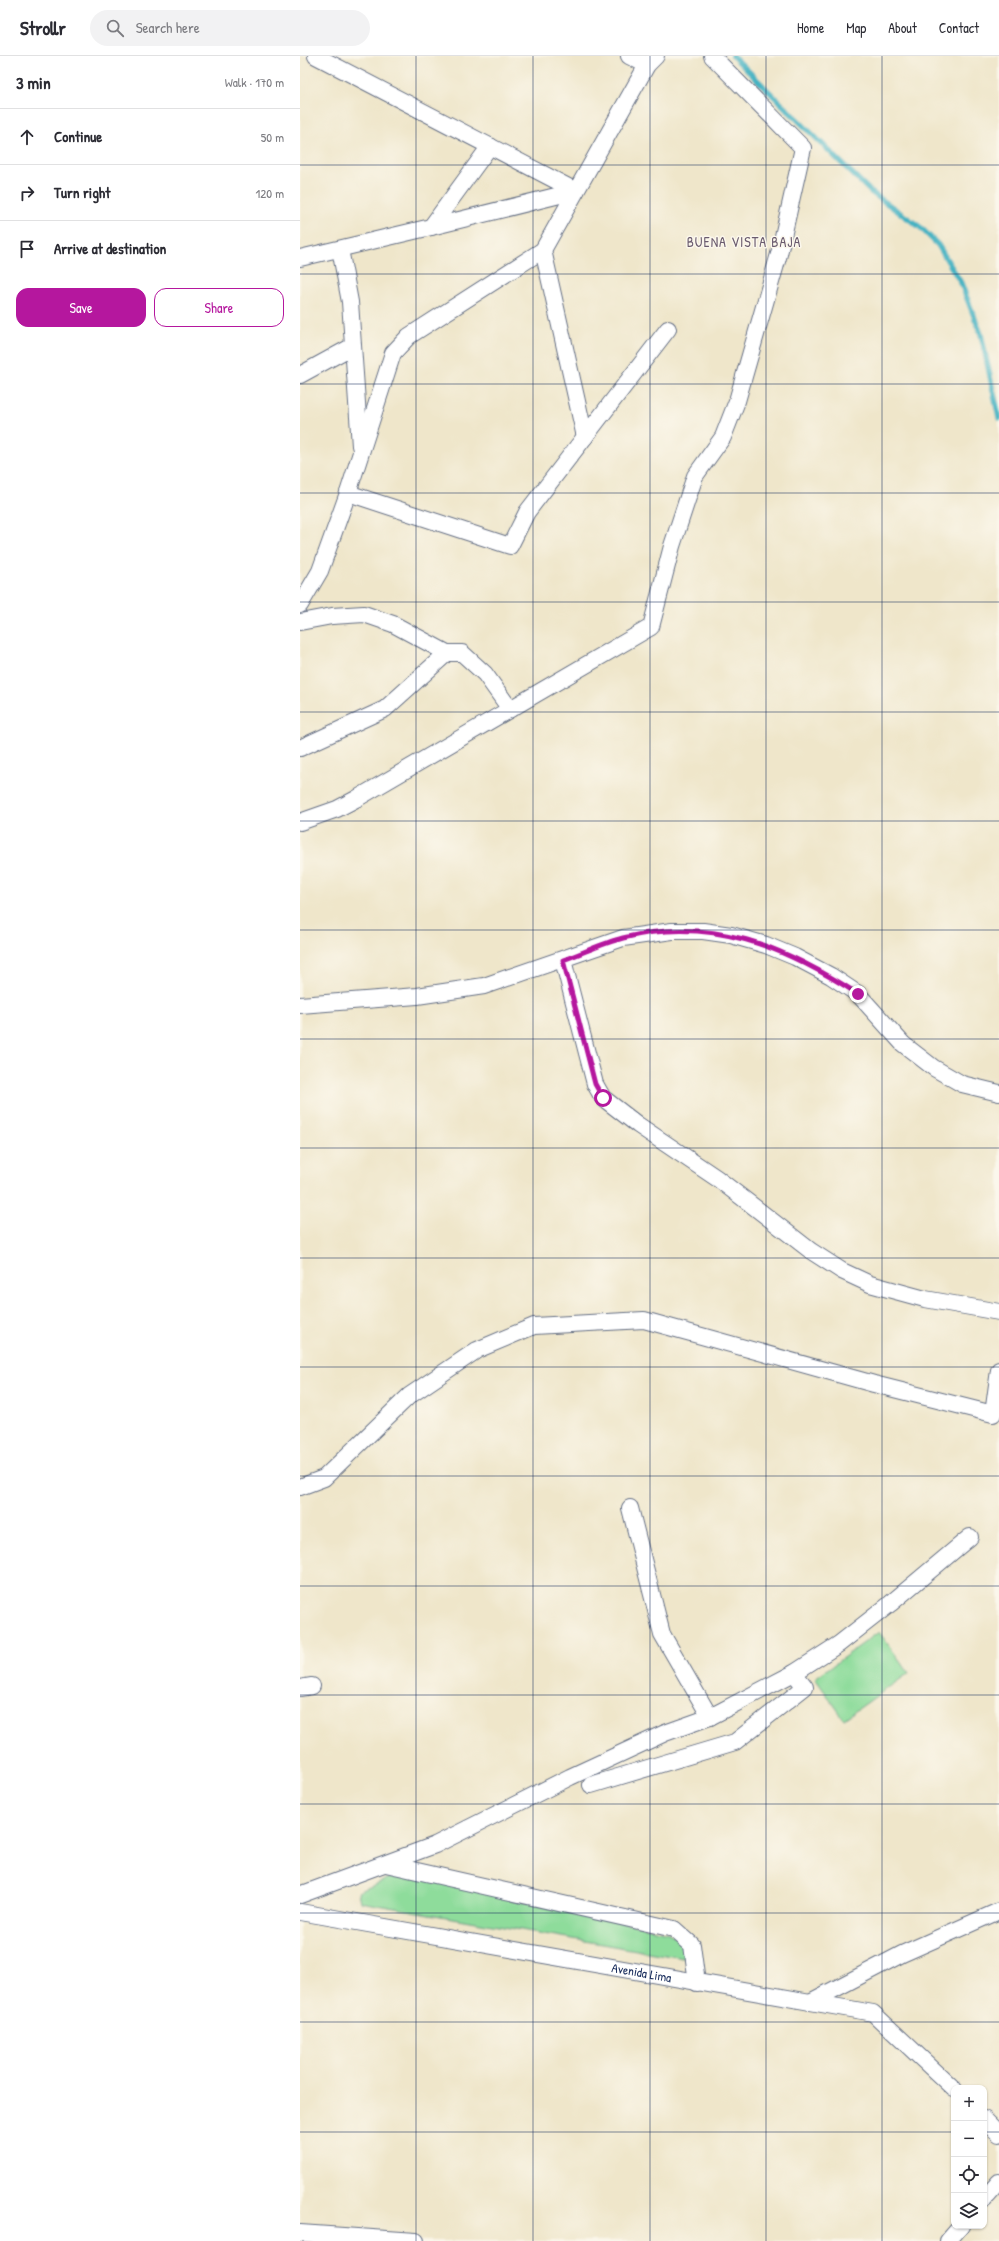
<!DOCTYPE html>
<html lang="en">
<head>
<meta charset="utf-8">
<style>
  :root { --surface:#fff; --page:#f2f2f3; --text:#2b2b33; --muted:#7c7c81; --line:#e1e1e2; --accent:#b5179e }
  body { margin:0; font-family:"Patrick Hand",sans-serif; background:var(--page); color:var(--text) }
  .controls { position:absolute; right:12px; bottom:12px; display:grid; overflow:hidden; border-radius:8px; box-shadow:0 1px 3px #0004 }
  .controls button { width:36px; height:36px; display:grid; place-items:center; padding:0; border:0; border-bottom:1px solid var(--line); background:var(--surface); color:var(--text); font:20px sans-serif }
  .stop { position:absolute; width:12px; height:12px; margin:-9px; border:3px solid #b5179e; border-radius:50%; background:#fff }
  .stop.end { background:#b5179e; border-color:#fff; box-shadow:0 1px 4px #0008 }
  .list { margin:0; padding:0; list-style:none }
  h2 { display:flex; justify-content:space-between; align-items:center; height:52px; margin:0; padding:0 16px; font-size:17px }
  h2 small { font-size:13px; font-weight:400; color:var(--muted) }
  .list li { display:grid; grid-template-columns:26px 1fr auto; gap:12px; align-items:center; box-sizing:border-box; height:56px; padding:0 16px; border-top:1px solid var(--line) }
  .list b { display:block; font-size:15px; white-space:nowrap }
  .list em { font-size:13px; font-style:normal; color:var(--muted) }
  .actions { display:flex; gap:8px; padding:12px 16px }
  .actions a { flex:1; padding:9px 0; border:1px solid var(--accent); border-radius:12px; text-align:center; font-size:14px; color:var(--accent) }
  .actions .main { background:var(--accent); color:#fff }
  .icon { flex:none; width:22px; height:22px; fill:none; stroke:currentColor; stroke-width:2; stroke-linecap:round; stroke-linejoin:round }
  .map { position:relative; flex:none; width:699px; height:2185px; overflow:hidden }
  header { display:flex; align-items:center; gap:24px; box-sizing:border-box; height:56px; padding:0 20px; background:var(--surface); border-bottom:1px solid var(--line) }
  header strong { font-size:19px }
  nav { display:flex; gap:22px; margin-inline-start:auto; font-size:14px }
  .search { width:280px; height:36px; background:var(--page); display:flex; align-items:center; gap:10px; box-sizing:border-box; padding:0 14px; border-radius:22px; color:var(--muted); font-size:15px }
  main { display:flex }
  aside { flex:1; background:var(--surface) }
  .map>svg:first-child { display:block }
  .green { fill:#8edc9b; stroke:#54867c }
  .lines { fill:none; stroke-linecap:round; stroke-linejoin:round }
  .stream { stroke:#45b2c2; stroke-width:5.5 }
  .minor-casing { stroke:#656f84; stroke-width:18 }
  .minor { stroke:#fff; stroke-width:16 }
  .route { stroke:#b5179e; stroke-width:5 }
  .grid { fill:none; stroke:#1b2f5e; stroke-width:1; stroke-opacity:0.55 }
  .labels { text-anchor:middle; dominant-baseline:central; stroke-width:3; stroke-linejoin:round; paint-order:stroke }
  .street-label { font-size:13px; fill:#1b2f5e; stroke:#fbf7ec }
  .neighbourhood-label { font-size:14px; letter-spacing:1px; fill:#6a5b6e; stroke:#fbf7ec }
</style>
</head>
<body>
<header>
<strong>Strollr</strong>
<div class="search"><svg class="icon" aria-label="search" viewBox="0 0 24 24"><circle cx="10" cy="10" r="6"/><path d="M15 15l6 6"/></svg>Search here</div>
<nav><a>Home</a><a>Map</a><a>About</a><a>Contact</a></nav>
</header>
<main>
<aside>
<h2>3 min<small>Walk · 170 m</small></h2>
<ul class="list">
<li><svg class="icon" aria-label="ahead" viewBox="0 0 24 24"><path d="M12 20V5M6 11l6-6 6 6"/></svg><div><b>Continue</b></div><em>50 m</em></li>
<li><svg class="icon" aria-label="right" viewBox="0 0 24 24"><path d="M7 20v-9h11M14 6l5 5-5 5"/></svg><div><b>Turn right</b></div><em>120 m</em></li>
<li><svg class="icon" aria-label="arrive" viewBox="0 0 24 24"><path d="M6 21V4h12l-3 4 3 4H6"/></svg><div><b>Arrive at destination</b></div></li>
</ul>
<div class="actions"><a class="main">Save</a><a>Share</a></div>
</aside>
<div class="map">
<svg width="699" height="2185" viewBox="0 0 699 2185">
  <rect width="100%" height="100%" fill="#fbf7ec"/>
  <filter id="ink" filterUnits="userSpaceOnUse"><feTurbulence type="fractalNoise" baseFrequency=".025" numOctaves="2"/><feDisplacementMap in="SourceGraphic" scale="8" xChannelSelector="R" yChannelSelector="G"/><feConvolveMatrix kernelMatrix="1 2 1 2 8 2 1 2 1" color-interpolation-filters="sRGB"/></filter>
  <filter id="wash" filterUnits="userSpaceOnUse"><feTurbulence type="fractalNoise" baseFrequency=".012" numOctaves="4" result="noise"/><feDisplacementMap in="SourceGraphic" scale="16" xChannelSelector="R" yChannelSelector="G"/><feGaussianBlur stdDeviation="0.9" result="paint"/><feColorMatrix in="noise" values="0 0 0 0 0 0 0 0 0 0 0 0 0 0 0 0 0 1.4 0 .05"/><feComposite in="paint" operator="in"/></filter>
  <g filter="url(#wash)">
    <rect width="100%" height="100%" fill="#efe6ca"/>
    <path class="green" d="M579,1576L609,1617L544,1663L515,1622Z
      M99,1818L369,1876L389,1894L388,1903L60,1846L58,1836Z"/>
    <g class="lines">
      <path class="stream" d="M433,0L571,136L620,171L638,189L661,227L681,278L699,362"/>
    </g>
  </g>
  <g filter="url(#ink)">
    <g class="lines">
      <g class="minor-casing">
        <g id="minor">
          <path d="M16,0L276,135"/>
          <path d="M329,0L347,9"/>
          <path d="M131,171L190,90"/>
          <path d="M40,193L50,246L60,390"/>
          <path d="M243,194L285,381"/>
          <path d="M0,202L131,171L276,135"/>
          <path d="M0,319L53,290"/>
          <path d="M48,437L210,490L227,456L368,273"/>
          <path d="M0,549L20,515L48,437L93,297L109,280L243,194L347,9L356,0"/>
          <path d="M0,566L32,560L64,558L93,568L147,597H162L185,618L210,653"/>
          <path d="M0,692L85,653L147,597"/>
          <path d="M0,766L37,753L56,743L351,571L372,490L395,420L423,381L437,345L479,198L503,92L412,0"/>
          <path d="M263,904L295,1028L303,1042L338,1069L418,1123L511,1195L542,1215L570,1228L625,1243L699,1256"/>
          <path d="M0,949L117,940L184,930L323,882L372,875H403L431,879L466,889L495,901L531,920L558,938L603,988L634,1012L662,1028L699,1037"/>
          <path d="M0,1431L24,1422L109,1340L177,1294L234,1270L344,1264L574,1328L693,1358L699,1314"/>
          <path d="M330,1452L362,1578L410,1661"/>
          <path d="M0,1632L12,1630"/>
          <path d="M291,1729L435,1686L505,1631L494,1617"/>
          <path d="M86,1808L374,1873L392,1889L397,1927"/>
          <path d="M0,1839L135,1789L270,1721L365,1677L410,1661L494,1617L539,1588L590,1548L670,1481"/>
          <path id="s1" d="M0,1856L573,1957L654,2033"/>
          <path d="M510,1946L602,1898L699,1855"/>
          <path d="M684,2063L699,2078"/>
          <path d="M684,2143L699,2126"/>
          <path d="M0,2177L116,2185"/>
          <path d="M648,2185L661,2170"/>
        </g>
      </g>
      <use href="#minor" class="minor"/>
    </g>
  </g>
  <g class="lines" filter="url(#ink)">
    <path class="route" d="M303,1042L295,1028L263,904C283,897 303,887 323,882C411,859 485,891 558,938"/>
  </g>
  <path class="grid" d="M116,0V2185M233,0V2185M350,0V2185M466,0V2185M582,0V2185M0,109H699M0,218H699M0,328H699M0,437H699M0,546H699M0,656H699M0,765H699M0,874H699M0,983H699M0,1092H699M0,1202H699M0,1311H699M0,1420H699M0,1530H699M0,1639H699M0,1748H699M0,1857H699M0,1966H699M0,2076H654M684,2076H699"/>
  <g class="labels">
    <g class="street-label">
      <text stroke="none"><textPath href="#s1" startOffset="347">Avenida Lima</textPath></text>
    </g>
    <g class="neighbourhood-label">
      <text x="444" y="185">BUENA VISTA BAJA</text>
    </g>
  </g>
</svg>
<div class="controls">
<button>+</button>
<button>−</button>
<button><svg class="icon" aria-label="locate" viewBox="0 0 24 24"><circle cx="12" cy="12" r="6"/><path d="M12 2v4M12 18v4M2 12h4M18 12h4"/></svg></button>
<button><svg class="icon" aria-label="layers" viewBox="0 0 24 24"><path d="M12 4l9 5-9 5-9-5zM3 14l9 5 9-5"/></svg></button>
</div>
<div class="stop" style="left:303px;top:1042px"></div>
<div class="stop end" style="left:558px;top:938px"></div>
</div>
</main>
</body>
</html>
